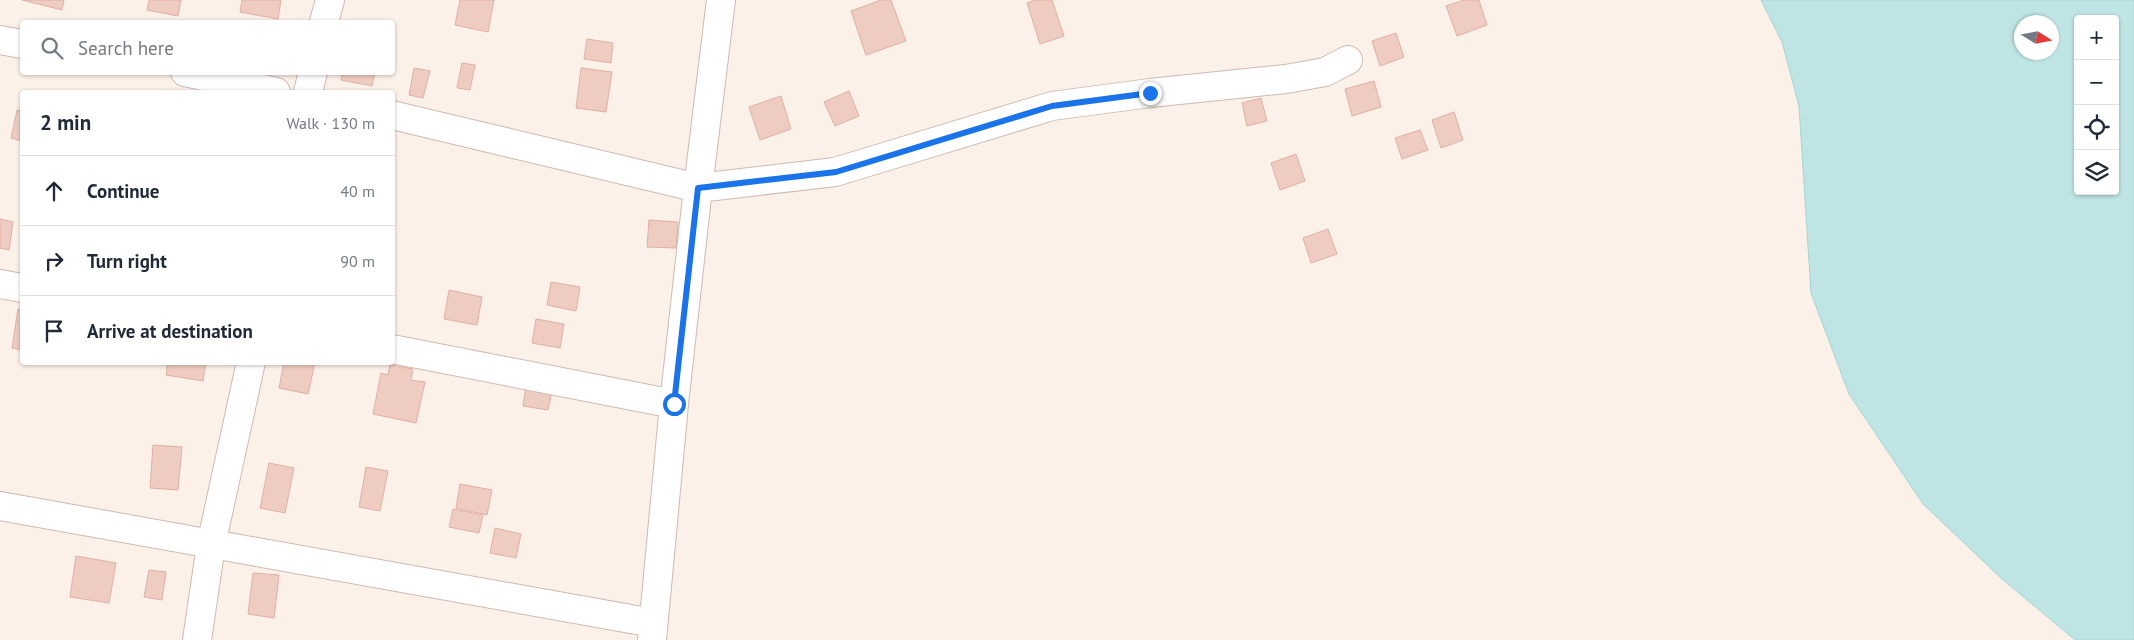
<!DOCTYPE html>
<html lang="en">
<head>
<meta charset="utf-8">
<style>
  :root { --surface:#fff; --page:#f2f2f3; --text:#1f2937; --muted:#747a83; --line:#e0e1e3 }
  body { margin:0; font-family:"PT Sans",sans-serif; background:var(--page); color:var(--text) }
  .controls { position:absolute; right:15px; top:15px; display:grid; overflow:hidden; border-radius:5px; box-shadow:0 1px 4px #0004 }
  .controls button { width:45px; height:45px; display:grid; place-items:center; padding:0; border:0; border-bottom:1px solid var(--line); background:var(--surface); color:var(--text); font:25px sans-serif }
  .compass { position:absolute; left:2014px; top:15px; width:45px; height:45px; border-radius:50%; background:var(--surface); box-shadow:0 1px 4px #0004; rotate:101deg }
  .stop { position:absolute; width:15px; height:15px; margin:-11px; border:4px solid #1a73e8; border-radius:50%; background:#fff }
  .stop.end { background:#1a73e8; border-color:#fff; box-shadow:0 1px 5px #0008 }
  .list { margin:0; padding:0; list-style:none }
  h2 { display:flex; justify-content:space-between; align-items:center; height:65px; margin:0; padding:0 20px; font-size:21px }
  h2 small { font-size:16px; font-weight:400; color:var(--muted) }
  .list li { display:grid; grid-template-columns:32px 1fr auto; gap:15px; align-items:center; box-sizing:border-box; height:70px; padding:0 20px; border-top:1px solid var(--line) }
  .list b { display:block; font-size:19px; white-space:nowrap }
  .list em { font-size:16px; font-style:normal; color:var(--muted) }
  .icon { flex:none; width:28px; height:28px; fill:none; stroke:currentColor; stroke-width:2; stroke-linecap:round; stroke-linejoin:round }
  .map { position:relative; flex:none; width:2134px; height:640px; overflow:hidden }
  .search { position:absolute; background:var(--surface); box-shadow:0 1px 4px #0004; left:20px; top:20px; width:375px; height:55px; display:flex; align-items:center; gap:12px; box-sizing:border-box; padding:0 18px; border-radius:5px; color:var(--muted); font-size:19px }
  .panel { position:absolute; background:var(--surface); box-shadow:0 1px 4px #0004; left:20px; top:90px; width:375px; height:275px; border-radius:5px }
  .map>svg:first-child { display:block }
  .water { fill:#bee4e3; stroke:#a5d5d4; fill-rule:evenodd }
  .building { fill:#efccc2; stroke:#e1afa3 }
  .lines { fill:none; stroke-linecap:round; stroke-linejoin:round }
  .minor-casing { stroke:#cfb9b2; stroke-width:30 }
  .minor { stroke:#fff; stroke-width:28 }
  .route { stroke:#1a73e8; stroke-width:6 }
</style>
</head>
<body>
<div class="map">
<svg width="2134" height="640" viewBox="0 0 2134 640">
  <rect width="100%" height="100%" fill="#fbf1e9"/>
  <path class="water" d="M1761,0H2134V640H2075L2002,579L1923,504L1849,394L1811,293L1799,106L1782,42ZM2078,19H2115V191H2078ZM2022,22H2052V52H2022Z"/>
  <path class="building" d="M22,0H64L62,10Z
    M149,0H181L178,16L147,10Z
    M242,0H281L278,19L240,12Z
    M460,0H494L488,32L455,25Z
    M881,0H891L906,41L866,55L851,11Z
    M1035,0H1052L1064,36L1040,44L1027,3Z
    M1464,0H1479L1487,25L1457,36L1446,6Z
    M1396,33L1404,57L1380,66L1372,41Z
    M587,39L613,43L611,63L584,59Z
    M462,63L475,65L470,90L457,88Z
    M414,68L430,71L423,98L409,95Z
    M581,68L612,72L606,112L576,108Z
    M343,72H375L372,86L341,80Z
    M1374,81L1381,107L1352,116L1345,89Z
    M849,91L859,116L835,126L824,102Z
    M781,96L791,129L760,140L749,107Z
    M1261,98L1267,121L1247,126L1242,103Z
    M17,110L22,111V141L11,138Z
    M1454,112L1463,140L1441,148L1432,120Z
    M1420,130L1428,150L1402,159L1395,138Z
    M1296,154L1305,181L1280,190L1271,163Z
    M0,219L13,222L9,250L0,248Z
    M649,220L678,222L676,248L647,247Z
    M1328,229L1337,254L1311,263L1303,238Z
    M551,282L580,287L576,311L547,305Z
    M449,290L482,297L477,325L444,319Z
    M18,309L22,310V350L12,348Z
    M536,319L564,324L560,348L532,343Z
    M168,362H206L203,381L166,375Z
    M284,362H315L308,394L279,388Z
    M390,365L413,369L411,380L425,382L416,423L373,414L381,373L388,375Z
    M527,378L554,383L548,410L523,406Z
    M153,445L182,447L178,490L150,488Z
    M269,463L294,468L285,513L260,508Z
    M366,467L388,471L380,511L359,507Z
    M460,484L492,490L487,515L456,508Z
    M453,509L483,515L479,533L449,527Z
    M495,528L521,534L516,558L490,553Z
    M76,556L116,563L109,603L70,597Z
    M149,570L166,572L162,600L144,597Z
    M253,573L279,575L274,618L248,614Z"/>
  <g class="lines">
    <g class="minor-casing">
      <path id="minor" d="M324,22L330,0
        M0,40L22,44
        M185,72L276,92
        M308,92L313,72
        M392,115L698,188L835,172L1052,106L1150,93L1286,79L1325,72L1348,60
        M0,284L22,288
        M392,349L674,404
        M0,506L653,623
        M197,640L211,545L251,362
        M652,640L674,404L698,188L721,0"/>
    </g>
    <use href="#minor" class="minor"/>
  </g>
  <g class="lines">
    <path class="route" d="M674,404L698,188L836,172L1052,106L1150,93"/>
  </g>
</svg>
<div class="controls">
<button>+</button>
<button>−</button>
<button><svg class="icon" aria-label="locate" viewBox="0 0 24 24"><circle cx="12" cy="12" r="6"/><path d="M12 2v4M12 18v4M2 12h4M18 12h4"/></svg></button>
<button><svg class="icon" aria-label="layers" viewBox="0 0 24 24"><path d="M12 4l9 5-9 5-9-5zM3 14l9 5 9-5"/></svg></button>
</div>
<svg class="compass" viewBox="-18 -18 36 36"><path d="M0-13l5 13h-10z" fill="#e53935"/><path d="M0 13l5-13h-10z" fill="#747a83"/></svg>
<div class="stop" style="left:674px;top:404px"></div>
<div class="stop end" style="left:1150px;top:93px"></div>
<div class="search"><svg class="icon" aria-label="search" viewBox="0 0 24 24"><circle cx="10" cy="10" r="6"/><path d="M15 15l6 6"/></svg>Search here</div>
<section class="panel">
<h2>2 min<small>Walk · 130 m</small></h2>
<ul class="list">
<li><svg class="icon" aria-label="ahead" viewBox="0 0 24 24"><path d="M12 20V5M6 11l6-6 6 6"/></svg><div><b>Continue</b></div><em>40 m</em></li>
<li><svg class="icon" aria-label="right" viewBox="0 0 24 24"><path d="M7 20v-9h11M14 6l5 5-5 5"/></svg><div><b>Turn right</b></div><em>90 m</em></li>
<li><svg class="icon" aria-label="arrive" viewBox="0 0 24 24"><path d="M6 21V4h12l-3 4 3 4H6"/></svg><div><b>Arrive at destination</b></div></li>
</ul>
</section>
</div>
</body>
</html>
